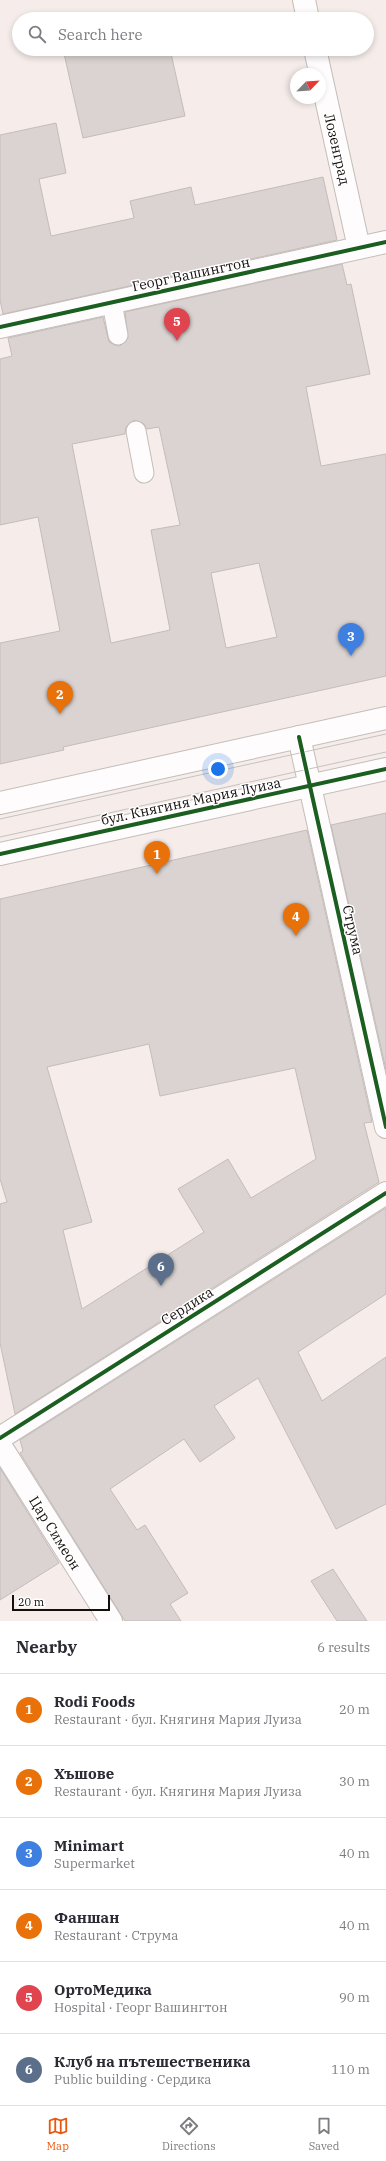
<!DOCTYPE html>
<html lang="en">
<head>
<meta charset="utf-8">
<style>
  :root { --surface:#fff; --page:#f2f2f3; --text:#2b2b33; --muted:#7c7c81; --line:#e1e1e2; --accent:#ea580c }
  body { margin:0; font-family:"IBM Plex Serif",serif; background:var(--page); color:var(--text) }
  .compass { position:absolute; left:290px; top:68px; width:36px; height:36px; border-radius:50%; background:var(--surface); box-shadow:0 2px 6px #0003; rotate:65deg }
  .scale { position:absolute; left:12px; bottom:10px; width:98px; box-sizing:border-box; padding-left:4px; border:2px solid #140f0d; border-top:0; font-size:11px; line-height:14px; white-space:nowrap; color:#140f0d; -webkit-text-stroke:3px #fff; paint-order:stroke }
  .you { position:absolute; left:218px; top:769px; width:14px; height:14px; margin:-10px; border:3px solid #fff; border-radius:50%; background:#1a73e8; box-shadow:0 0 0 6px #1a73e833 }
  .badge { display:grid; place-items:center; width:26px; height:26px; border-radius:50%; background:var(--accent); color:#fff; font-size:13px; font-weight:700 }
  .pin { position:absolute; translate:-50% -33px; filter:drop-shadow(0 1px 2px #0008) }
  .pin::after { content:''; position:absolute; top:21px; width:14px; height:12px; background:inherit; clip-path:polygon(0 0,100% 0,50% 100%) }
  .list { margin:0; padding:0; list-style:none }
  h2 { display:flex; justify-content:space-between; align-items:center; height:52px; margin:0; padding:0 16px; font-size:17px }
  h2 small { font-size:13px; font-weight:400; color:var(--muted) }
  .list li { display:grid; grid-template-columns:26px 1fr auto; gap:12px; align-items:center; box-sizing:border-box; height:72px; padding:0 16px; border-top:1px solid var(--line) }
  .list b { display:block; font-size:15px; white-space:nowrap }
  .list p { margin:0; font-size:13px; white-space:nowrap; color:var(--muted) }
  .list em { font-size:13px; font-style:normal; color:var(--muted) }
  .icon { flex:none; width:22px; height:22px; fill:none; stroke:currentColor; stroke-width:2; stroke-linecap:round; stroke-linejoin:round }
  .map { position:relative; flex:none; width:386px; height:1621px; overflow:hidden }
  .search { position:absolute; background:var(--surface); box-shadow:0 2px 6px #0003; left:12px; right:12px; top:12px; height:44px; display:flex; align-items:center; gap:10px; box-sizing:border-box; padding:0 14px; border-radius:22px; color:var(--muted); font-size:15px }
  .sheet { height:484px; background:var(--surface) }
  nav { display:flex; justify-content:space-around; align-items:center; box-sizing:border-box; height:56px; border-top:1px solid var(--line); background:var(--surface); font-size:11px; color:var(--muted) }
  nav a { display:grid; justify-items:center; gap:2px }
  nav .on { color:var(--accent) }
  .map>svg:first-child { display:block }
  .building { fill:#dad3d1; stroke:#c3bdba; fill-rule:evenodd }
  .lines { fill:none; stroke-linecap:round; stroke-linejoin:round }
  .service-casing { stroke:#c3bdba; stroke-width:21 }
  .minor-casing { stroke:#c3bdba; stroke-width:24 }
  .secondary-casing { stroke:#c3bdba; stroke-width:24 }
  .service { stroke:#fefcfc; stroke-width:19 }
  .minor { stroke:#fefcfc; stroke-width:22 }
  .secondary { stroke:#fefcfc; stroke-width:22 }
  .tram { stroke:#c4c2c0; stroke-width:1 }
  .cycleway-casing { stroke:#fff; stroke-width:6 }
  .cycleway { stroke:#1b5e20; stroke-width:4 }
  .labels { text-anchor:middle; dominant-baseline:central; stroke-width:3; stroke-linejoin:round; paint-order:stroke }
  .street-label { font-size:14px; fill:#140f0d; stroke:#fff }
</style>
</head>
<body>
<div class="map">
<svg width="386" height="1621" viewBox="0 0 386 1621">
  <rect width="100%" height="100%" fill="#f6edea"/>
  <path class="building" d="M163,15L164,19H143Z
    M63,49H170L185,116L83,138Z
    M56,123L66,173L39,179L51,236L134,218L130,201L191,187L195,205L323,177L337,240L3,314L0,300V135Z
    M342,264L347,285L351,284L370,374L306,387L321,466L386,454V676L63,747L64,750L0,764V643L60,631L38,517L0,525V359L12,356L8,338L103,317L109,342L115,345L120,346L128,338L125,312ZM134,420L144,424L147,429L159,427L180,525L151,530L170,630L111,643L72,444L125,434L126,427ZM259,563L277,637L226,648L211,573Z
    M386,813V1070L331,825Z
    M307,830L372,1122L364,1123L379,1182L15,1414L0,1343V1204L7,1202L0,1179V899ZM149,1044L160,1096L295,1068L316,1159L251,1198L228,1159L178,1189L204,1232L82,1309L63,1230L92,1222L47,1067Z
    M386,1208V1294L298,1352L322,1401L386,1357V1504L336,1529L258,1378L214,1406L235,1438L200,1462L184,1439L110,1489L137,1530L145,1525L188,1593L170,1604L181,1621H125L20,1453L23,1451L20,1440Z
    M0,1468L59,1563L0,1600Z
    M333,1569L351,1597L367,1621H337L311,1581Z"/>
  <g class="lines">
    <g class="service-casing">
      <path id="service" d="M112,303L118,335
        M136,431L144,473"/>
    </g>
    <g class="minor-casing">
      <path id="minor" d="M304,0L308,19
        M315,49L359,248
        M0,327L386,242
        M299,737L386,1127
        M0,1438L386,1193
        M0,1445L111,1621"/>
    </g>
    <g class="secondary-casing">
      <path id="secondary" d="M0,803L386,718
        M0,854L386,769"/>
    </g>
    <use href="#service" class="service"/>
    <use href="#minor" class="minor"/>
    <use href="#secondary" class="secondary"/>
    <path class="tram" d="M0,819L386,734
      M0,837L386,752"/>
    <g class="cycleway-casing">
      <path id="cycleway" d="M0,327L386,242
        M299,737L386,1127
        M0,854L386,769
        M0,1438L386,1193"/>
    </g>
    <use href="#cycleway" class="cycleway"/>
  </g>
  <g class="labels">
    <g class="street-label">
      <text transform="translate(337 149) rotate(77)">Лозенград</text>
      <text transform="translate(191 274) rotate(-12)">Георг Вашингтон</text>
      <text transform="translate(191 801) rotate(-12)">бул. Княгиня Мария Луиза</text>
      <text transform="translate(353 930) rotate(77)">Струма</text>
      <text transform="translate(187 1306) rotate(-32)">Сердика</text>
      <text transform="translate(55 1533) rotate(58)">Цар Симеон</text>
    </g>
  </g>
</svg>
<svg class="compass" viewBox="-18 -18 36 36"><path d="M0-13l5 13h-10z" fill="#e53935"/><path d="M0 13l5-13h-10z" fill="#7c7c81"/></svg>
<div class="scale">20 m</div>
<div class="you"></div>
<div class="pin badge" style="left:157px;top:874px;background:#e8710a">1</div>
<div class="pin badge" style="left:60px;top:714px;background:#e8710a">2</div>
<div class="pin badge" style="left:351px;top:656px;background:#3f7fe0">3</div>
<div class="pin badge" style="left:296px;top:936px;background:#e8710a">4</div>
<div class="pin badge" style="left:177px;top:341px;background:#e0444e">5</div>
<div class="pin badge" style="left:161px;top:1286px;background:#5c6f8a">6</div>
<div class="search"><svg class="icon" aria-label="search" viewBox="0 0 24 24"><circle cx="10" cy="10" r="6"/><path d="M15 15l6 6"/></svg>Search here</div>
</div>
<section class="sheet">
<h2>Nearby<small>6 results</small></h2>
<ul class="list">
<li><span class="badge" style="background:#e8710a">1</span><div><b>Rodi Foods</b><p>Restaurant · бул. Княгиня Мария Луиза</p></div><em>20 m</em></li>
<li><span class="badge" style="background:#e8710a">2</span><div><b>Хъшове</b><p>Restaurant · бул. Княгиня Мария Луиза</p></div><em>30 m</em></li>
<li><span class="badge" style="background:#3f7fe0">3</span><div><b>Minimart</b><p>Supermarket</p></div><em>40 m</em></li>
<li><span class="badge" style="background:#e8710a">4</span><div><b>Фаншан</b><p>Restaurant · Струма</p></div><em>40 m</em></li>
<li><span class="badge" style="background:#e0444e">5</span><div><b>ОртоМедика</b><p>Hospital · Георг Вашингтон</p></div><em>90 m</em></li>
<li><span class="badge" style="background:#5c6f8a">6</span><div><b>Клуб на пътешественика</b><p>Public building · Сердика</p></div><em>110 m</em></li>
</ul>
</section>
<nav>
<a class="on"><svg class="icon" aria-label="map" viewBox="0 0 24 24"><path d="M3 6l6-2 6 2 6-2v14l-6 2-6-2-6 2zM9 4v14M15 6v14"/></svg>Map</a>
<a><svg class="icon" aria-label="directions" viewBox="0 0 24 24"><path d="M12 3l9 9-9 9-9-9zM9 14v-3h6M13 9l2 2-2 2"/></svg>Directions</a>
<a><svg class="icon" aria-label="saved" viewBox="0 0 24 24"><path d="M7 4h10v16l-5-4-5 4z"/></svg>Saved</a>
</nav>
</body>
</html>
